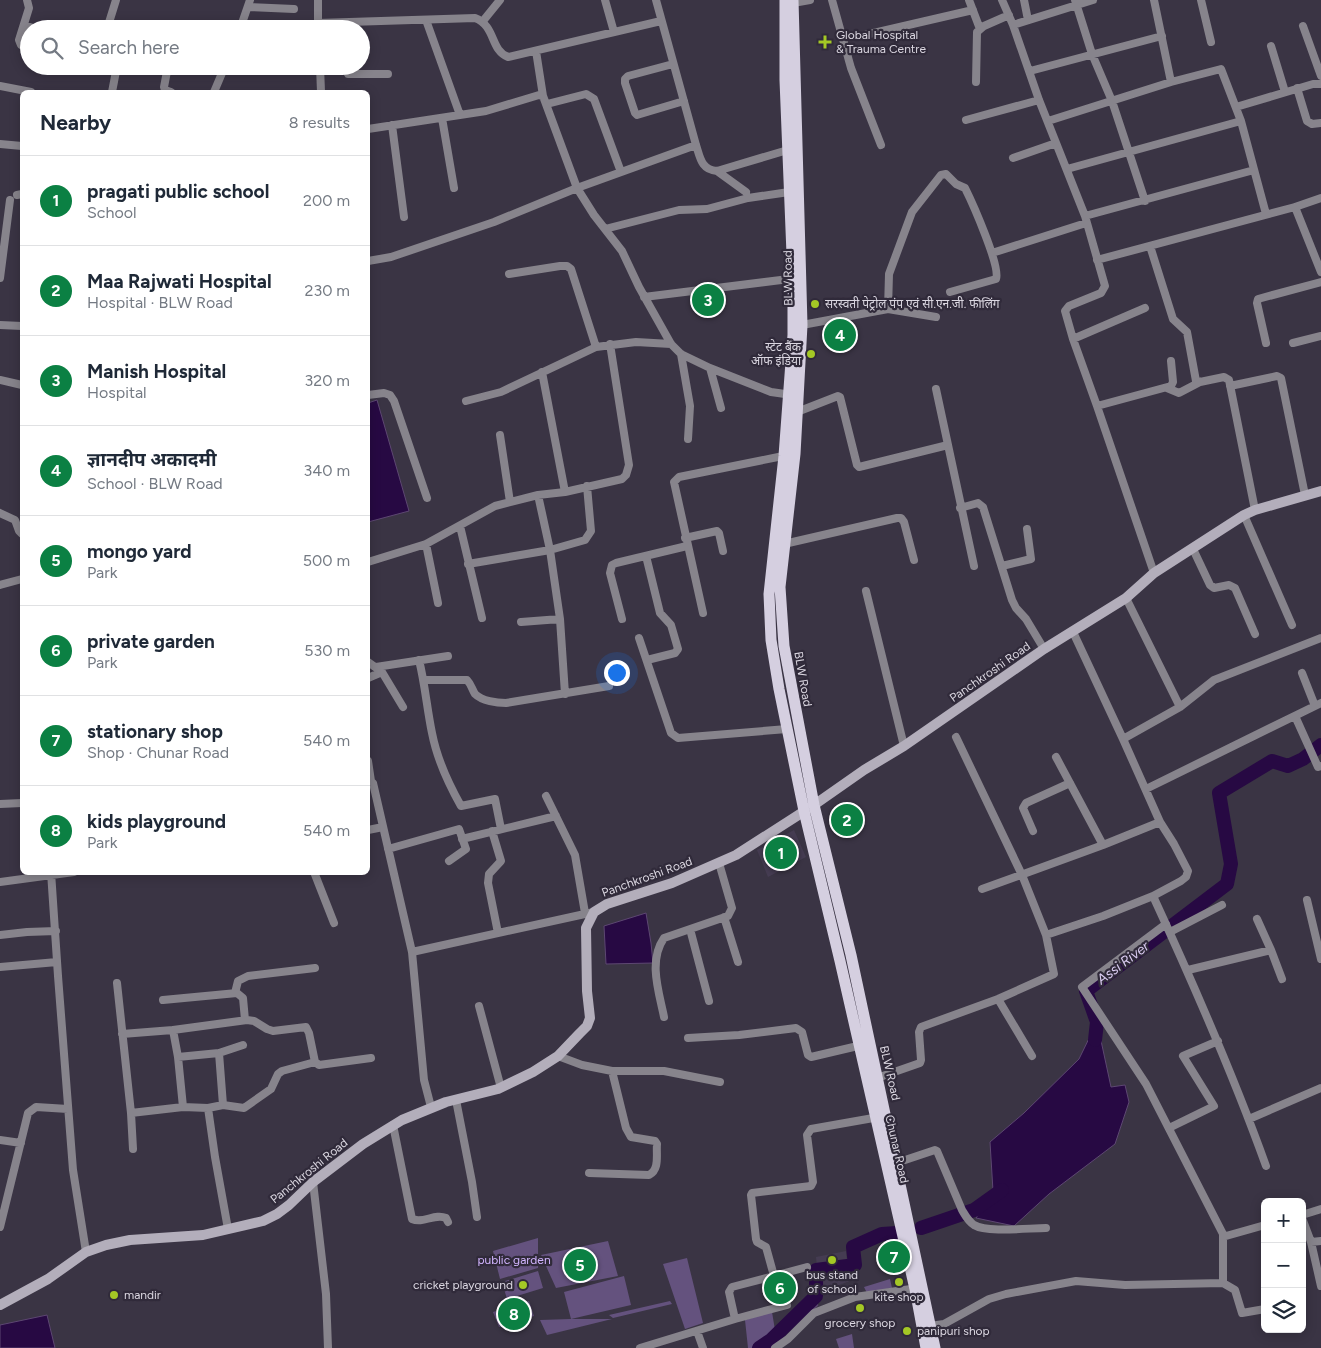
<!DOCTYPE html>
<html lang="en">
<head>
<meta charset="utf-8">
<style>
  :root { --surface:#fff; --page:#f2f2f3; --text:#1f2937; --muted:#747a83; --line:#e0e1e3; --accent:#0b8043 }
  body { margin:0; font-family:Figtree,"Noto Sans Devanagari",sans-serif; background:var(--page); color:var(--text) }
  .controls { position:absolute; right:15px; bottom:15px; display:grid; overflow:hidden; border-radius:8px; box-shadow:0 2px 12px #0003 }
  .controls button { width:45px; height:45px; display:grid; place-items:center; padding:0; border:0; border-bottom:1px solid var(--line); background:var(--surface); color:var(--text); font:25px sans-serif }
  .you { position:absolute; left:616px; top:672px; width:18px; height:18px; margin:-12px; border:4px solid #fff; border-radius:50%; background:#1a73e8; box-shadow:0 0 0 8px #1a73e833 }
  .badge { display:grid; place-items:center; width:32px; height:32px; border-radius:50%; background:var(--accent); color:#fff; font-size:16px; font-weight:700 }
  .pin { position:absolute; translate:-50% -50%; border:2px solid #fff; box-shadow:0 1px 5px #0006 }
  .list { margin:0; padding:0; list-style:none }
  h2 { display:flex; justify-content:space-between; align-items:center; height:65px; margin:0; padding:0 20px; font-size:21px }
  h2 small { font-size:16px; font-weight:400; color:var(--muted) }
  .list li { display:grid; grid-template-columns:32px 1fr auto; gap:15px; align-items:center; box-sizing:border-box; height:90px; padding:0 20px; border-top:1px solid var(--line) }
  .list b { display:block; font-size:19px; white-space:nowrap }
  .list p { margin:0; font-size:16px; white-space:nowrap; color:var(--muted) }
  .list em { font-size:16px; font-style:normal; color:var(--muted) }
  .icon { flex:none; width:28px; height:28px; fill:none; stroke:currentColor; stroke-width:2; stroke-linecap:round; stroke-linejoin:round }
  .map { position:relative; flex:none; width:1321px; height:1348px; overflow:hidden }
  .search { position:absolute; background:var(--surface); box-shadow:0 2px 12px #0003; left:20px; top:20px; width:350px; height:55px; display:flex; align-items:center; gap:12px; box-sizing:border-box; padding:0 18px; border-radius:28px; color:var(--muted); font-size:19px }
  .panel { position:absolute; background:var(--surface); box-shadow:0 2px 12px #0003; left:20px; top:90px; width:350px; height:785px; border-radius:8px }
  .map>svg:first-child { display:block }
  .built { fill:#453c52 }
  .green { fill:#64527e }
  .water { fill:#270943; stroke:#5d4772 }
  .lines { fill:none; stroke-linecap:round; stroke-linejoin:round }
  .stream { stroke:#5d4772; stroke-width:2.5 }
  .river { stroke:#270943; stroke-width:14 }
  .street { stroke:#87848c; stroke-width:8 }
  .secondary { stroke:#b3aebb; stroke-width:10 }
  .primary { stroke:#d5cfe0; stroke-width:11 }
  .poi-dot { fill:#a4c825; stroke:#302a3a; stroke-width:2 }
  .labels { text-anchor:middle; dominant-baseline:central; stroke-width:4.5; stroke-linejoin:round; paint-order:stroke }
  .poi-label { font-size:12px; fill:#dbd7e1; stroke:#302a3a; text-anchor:start }
  .street-label { font-size:12px; fill:#dbd7e1; stroke:#302a3a }
  .park-label { font-size:12px; fill:#d1b4fe; stroke:#302a3a }
  .water-label { font-size:14px; font-style:italic; fill:#dbcdf2; stroke:#302a3a }
</style>
</head>
<body>
<div class="map">
<svg width="1321" height="1348" viewBox="0 0 1321 1348">
  <rect width="100%" height="100%" fill="#3a3444"/>
  <path class="built" d="M794,830L806,857L768,877L757,850Z
    M846,1251L847,1262L817,1268L816,1257Z
    M851,1269L852,1280L824,1291L822,1272Z"/>
  <path class="green" d="M538,1238V1268L500,1279L493,1251Z
    M608,1241L618,1276L556,1288L541,1255Z
    M687,1258L703,1323L685,1329L663,1264Z
    M538,1271L543,1288L507,1299L502,1282Z
    M791,1273L794,1295L775,1302L761,1281Z
    M624,1276L631,1305L571,1319L564,1292Z
    M890,1279L892,1288L867,1293L864,1287Z
    M529,1301L534,1316L499,1327L493,1312Z
    M670,1301L672,1304L613,1318L609,1315Z
    M772,1312L775,1330L755,1348H748L745,1320Z
    M571,1319H612L547,1335L540,1320Z
    M852,1334L854,1348H839L836,1339Z"/>
  <path class="water" d="M377,400L409,511L368,522V403Z
    M646,913L651,943L653,963L606,964L604,926Z
    M1097,1022L1111,1087L1125,1085L1129,1102L1115,1144L1049,1194L1014,1226L976,1218L993,1191L990,1142L1024,1113L1079,1059Z
    M47,1315L55,1348H0V1325Z"/>
  <g class="lines">
    <path class="stream" d="M766,1348L817,1305"/>
    <path class="river" d="M1095,1040L1097,1022L1086,991L1227,884L1231,864L1219,793L1272,761L1288,766L1303,759L1321,745
      M921,1228L974,1210L1002,1190
      M759,1348L771,1340L816,1296V1270L855,1265L853,1247L882,1234L897,1233"/>
    <path class="street" d="M27,0L29,8L19,40L21,45L29,47
      M605,0L614,32
      M656,0L696,145C700,157 701,170 717,171L791,149
      M832,0L851,68L881,145
      M969,0L980,29
      M1002,0L1013,25L1039,100L1085,216L1105,286L1101,293L1069,306L1065,311L1073,339L1097,406L1154,573
      M1024,0L1028,20
      M1075,0L1092,54L1112,101L1145,201
      M1154,0L1171,82L1221,69L1241,121L1266,214
      M1201,0L1211,42
      M793,3L810,0
      M248,7L294,9
      M426,20L460,115
      M483,21L500,0
      M318,23L475,18C496,26 490,50 508,57L661,21
      M24,25L36,29
      M1013,25L1093,0
      M1303,26L1321,76
      M107,29L116,0
      M240,29L250,0
      M318,29V0
      M865,35L973,10
      M1271,46L1285,92
      M536,51L543,96
      M673,64L628,76L625,79V83L635,113L637,115L684,101
      M168,66L164,87L165,90L171,92
      M320,66L321,92
      M345,66L348,74H388
      M1030,71L1162,36
      M976,82L977,32L984,26L1009,15
      M0,86L31,92
      M1297,88L1307,121L1312,124L1321,123
      M112,92L117,66
      M214,92L225,66
      M547,104L586,94L594,99L621,172
      M1236,107L1313,84H1321
      M442,118L454,188
      M966,120L1039,100
      M1048,121L1171,82
      M392,125L404,217
      M368,129L486,111L539,95L543,96L577,188L594,215L622,251L639,287L671,344L681,354L710,368L771,392L792,395
      M0,144L22,146
      M1013,158L1056,143
      M1067,169L1241,121
      M717,171L746,192
      M17,195L22,194
      M1295,207L1321,272
      M1085,216L1254,170
      M605,229L679,210L707,209L748,198L789,192
      M1150,246L1173,319L1187,332L1196,381L1200,382L1224,377L1229,380L1255,510
      M992,253L1086,223
      M1097,260L1295,207L1321,198
      M368,261L391,257L494,222L577,188L696,145
      M509,274L560,266H567L571,269L596,347
      M0,278L10,200
      M644,297L797,278
      M888,309L889,274L912,212L941,175L946,174L956,184L965,188C972,202 1001,267 996,279L950,292
      M0,325L22,326
      M802,325L888,309L936,317
      M1073,339L1145,308
      M1266,343L1257,303L1258,299L1321,282
      M1293,343L1321,336
      M681,354L690,406L688,439
      M710,368L721,408
      M542,372L565,492
      M0,380L22,385
      M1230,386L1277,376L1281,378L1305,495
      M1167,388L1179,393L1200,382
      M936,389L974,566
      M368,395L384,393L390,395L394,401L427,498
      M466,401L501,392L596,347L636,342L671,344
      M1097,406L1171,386L1173,382L1171,361
      M797,412L838,396L840,397L857,465L859,467L948,445
      M500,435L510,502
      M538,495L550,550L560,619L565,694
      M960,508L978,503L983,507L1012,600L1016,608L1026,619L1044,649
      M0,513L15,520L19,531L22,534
      M1244,515L1292,625
      M460,526L482,618
      M685,538L717,531L719,533L723,551
      M426,544L438,603
      M784,544L897,518H901L904,522L914,560
      M1193,549L1210,585L1214,588L1229,585L1235,588L1255,634
      M646,556L660,613L671,625L678,649L675,653L647,660
      M368,562L426,544L495,506L538,495L565,492L622,479L626,475L629,465L610,344
      M468,564L550,550L585,540L591,531L587,486
      M1002,566L1031,559L1027,529
      M0,585L22,579
      M866,591L904,746
      M1126,598L1180,707
      M703,613L674,482L679,477L788,455
      M622,619L610,573L612,565L616,563L687,546
      M521,622L560,619
      M639,638L671,733L678,738L787,729
      M419,660C425,684 427,709 432,733C437,759 448,783 461,806L495,799L501,829
      M368,662L382,672L403,707
      M376,667L448,656
      M1302,673L1315,706
      M368,678L382,672
      M424,680H467C471,684 472,689 475,694C482,701 497,703 506,703L609,686
      M1295,716L1318,767L1321,766
      M1123,739L1180,707L1214,680L1321,638
      M1056,757L1103,845
      M368,761L371,781
      M368,779L373,783L412,952L424,1080L431,1107
      M1146,789L1321,703
      M546,796L575,855L585,913
      M0,804L22,803
      M368,830L383,827
      M492,831L501,861L489,874L488,883L498,933
      M1033,831L1023,808L1026,803L1070,783
      M462,839L556,816
      M388,849L459,829L466,849L449,861
      M51,872L58,976L73,1170L86,1252
      M314,872L334,923
      M0,882L74,872
      M982,889L1103,845L1160,822
      M1153,896C1194,985 1233,1074 1266,1166
      M1307,900L1321,959
      M724,917L738,962
      M1257,919L1271,950
      M1166,924L1082,987L1146,1084L1223,1234L1226,1236L1265,1225
      M690,929L709,1001
      M1170,932L1222,905
      M0,935L27,932L56,931
      M1046,935L1103,916L1153,896L1181,881L1186,877L1188,871L1174,844L1160,822L1123,739L1073,632
      M412,952L594,912
      M0,967L57,962
      M1188,970L1271,950L1282,979
      M117,983L131,1113L133,1149
      M235,993L238,981L248,976L315,968
      M998,999L1032,1056
      M163,1000L237,993L243,998L245,1020
      M479,1006L501,1088
      M664,1017C659,992 648,961 664,938L728,916L732,908L719,863
      M173,1030L178,1057L183,1107
      M122,1034L173,1030L247,1020L254,1021L267,1029L273,1031L306,1027L309,1033L315,1062L319,1065L371,1058
      M688,1038L739,1035L796,1028L802,1032L808,1055L811,1057L862,1045
      M219,1053L223,1105
      M558,1056L582,1065L612,1071H664L720,1082
      M178,1057L219,1053L243,1045
      M877,1078L920,1063L921,1060L919,1032L921,1027L998,999L1054,974L1046,935L1022,875L956,737
      M456,1100L472,1182L477,1217
      M208,1108L215,1157L228,1229
      M131,1113L183,1107L208,1108L223,1105L244,1108L271,1089L278,1074L282,1071L315,1062
      M1249,1119L1321,1088
      M393,1125L412,1219C423,1224 435,1213 446,1218L448,1222
      M1169,1128L1214,1106L1183,1056L1218,1041
      M0,1140L21,1143
      M896,1163L935,1150L937,1151L962,1210C965,1215 968,1221 974,1225C987,1233 1029,1228 1046,1228
      M589,1173L649,1175C660,1169 656,1155 657,1144L655,1141L631,1137L626,1128L612,1071
      M313,1182L326,1294L328,1348
      M1302,1215L1321,1209
      M1302,1218L1311,1242L1321,1286
      M0,1227L28,1113L36,1107L68,1109
      M1311,1242L1321,1241
      M774,1276L807,1267
      M1223,1283L1235,1290L1242,1313L1265,1309
      M735,1319L787,1305
      M930,1326L944,1324L989,1299L1006,1294L1076,1281L1125,1285L1223,1283V1234
      M697,1331L703,1348
      M640,1348L735,1319L729,1292L732,1287L774,1276L766,1247L757,1242L756,1239L751,1195L752,1193L811,1186L813,1182L807,1135L811,1129L879,1117
      M775,1348L788,1339L814,1313L855,1297L918,1288"/>
    <path class="secondary" d="M0,1305L48,1279L86,1252L106,1245L130,1240L203,1235L263,1221L277,1214L289,1205L313,1182L363,1144L402,1120L446,1102L498,1089L533,1072L558,1056L580,1033L587,1026L590,1018L587,991L586,928L594,912L607,904L672,883L736,855L814,805L864,770L904,746L1044,649L1126,598L1154,573L1244,515L1255,510L1321,491"/>
    <path class="primary" d="M785,0V80L793,279V335L784,456L769,594L771,640L779,689L804,811L840,961L915,1289L926,1348
      M793,0L802,325L795,454L780,587L784,646L814,805L851,955L935,1348"/>
  </g>
  <g class="poi-dot">
    <path d="M822.5 34.5h5v5h5v5h-5v5h-5v-5h-5v-5h5z"/>
    <circle cx="815" cy="304" r="5"/>
    <circle cx="811" cy="354" r="5"/>
    <circle cx="832" cy="1260" r="5"/>
    <circle cx="899" cy="1282" r="5"/>
    <circle cx="523" cy="1285" r="5"/>
    <circle cx="114" cy="1295" r="5"/>
    <circle cx="860" cy="1308" r="5"/>
    <circle cx="907" cy="1331" r="5"/>
  </g>
  <g class="labels">
    <g class="poi-label">
      <text x="836" y="35">Global Hospital<tspan x="836" dy="14">&amp; Trauma Centre</tspan></text>
      <text x="825" y="304">सरस्वती पेट्रोल पंप एवं सी.एन.जी. फीलिंग</text>
      <text x="801" y="347" text-anchor="end">स्टेट बैंक<tspan x="801" dy="14">ऑफ इंडिया</tspan></text>
      <text x="832" y="1275" text-anchor="middle">bus stand<tspan x="832" dy="14">of school</tspan></text>
      <text x="513" y="1285" text-anchor="end">cricket playground</text>
      <text x="124" y="1295">mandir</text>
      <text x="899" y="1297" text-anchor="middle">kite shop</text>
      <text x="860" y="1323" text-anchor="middle">grocery shop</text>
      <text x="917" y="1331">panipuri shop</text>
    </g>
    <g class="street-label">
      <text transform="translate(788 278) rotate(-91)">BLW Road</text>
      <text transform="translate(990 672) rotate(-35)">Panchkroshi Road</text>
      <text transform="translate(803 679) rotate(80)">BLW Road</text>
      <text transform="translate(647 877) rotate(-20)">Panchkroshi Road</text>
      <text transform="translate(890 1073) rotate(77)">BLW Road</text>
      <text transform="translate(897 1149) rotate(77)">Chunar Road</text>
      <text transform="translate(309 1171) rotate(-39)">Panchkroshi Road</text>
    </g>
    <g class="park-label">
      <text x="514" y="1260">public garden</text>
    </g>
    <g class="water-label">
      <text transform="translate(1123 963) rotate(-37)">Assi River</text>
    </g>
  </g>
</svg>
<div class="controls">
<button>+</button>
<button>−</button>
<button><svg class="icon" aria-label="layers" viewBox="0 0 24 24"><path d="M12 4l9 5-9 5-9-5zM3 14l9 5 9-5"/></svg></button>
</div>
<div class="you"></div>
<div class="pin badge" style="left:781px;top:853px">1</div>
<div class="pin badge" style="left:847px;top:820px">2</div>
<div class="pin badge" style="left:708px;top:300px">3</div>
<div class="pin badge" style="left:840px;top:335px">4</div>
<div class="pin badge" style="left:580px;top:1265px">5</div>
<div class="pin badge" style="left:780px;top:1288px">6</div>
<div class="pin badge" style="left:894px;top:1257px">7</div>
<div class="pin badge" style="left:514px;top:1314px">8</div>
<div class="search"><svg class="icon" aria-label="search" viewBox="0 0 24 24"><circle cx="10" cy="10" r="6"/><path d="M15 15l6 6"/></svg>Search here</div>
<section class="panel">
<h2>Nearby<small>8 results</small></h2>
<ul class="list">
<li><span class="badge">1</span><div><b>pragati public school</b><p>School</p></div><em>200 m</em></li>
<li><span class="badge">2</span><div><b>Maa Rajwati Hospital</b><p>Hospital · BLW Road</p></div><em>230 m</em></li>
<li><span class="badge">3</span><div><b>Manish Hospital</b><p>Hospital</p></div><em>320 m</em></li>
<li><span class="badge">4</span><div><b>ज्ञानदीप अकादमी</b><p>School · BLW Road</p></div><em>340 m</em></li>
<li><span class="badge">5</span><div><b>mongo yard</b><p>Park</p></div><em>500 m</em></li>
<li><span class="badge">6</span><div><b>private garden</b><p>Park</p></div><em>530 m</em></li>
<li><span class="badge">7</span><div><b>stationary shop</b><p>Shop · Chunar Road</p></div><em>540 m</em></li>
<li><span class="badge">8</span><div><b>kids playground</b><p>Park</p></div><em>540 m</em></li>
</ul>
</section>
</div>
</body>
</html>
